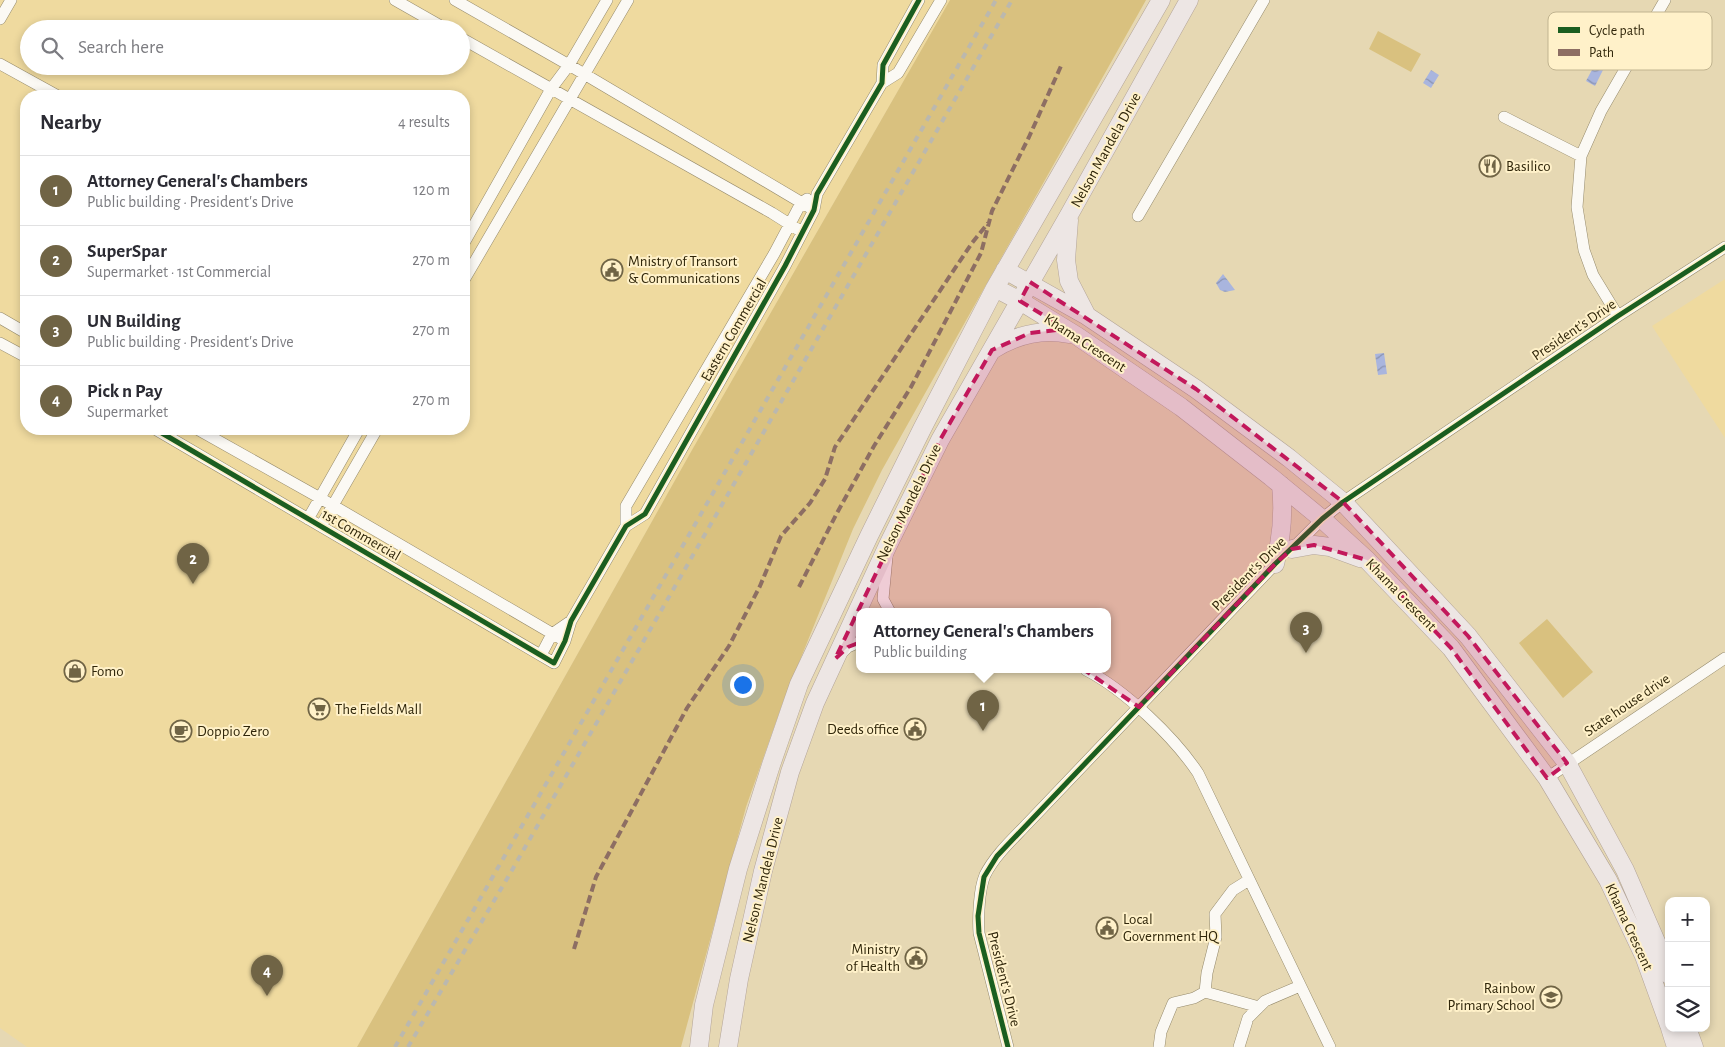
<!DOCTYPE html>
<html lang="en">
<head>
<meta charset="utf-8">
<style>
  :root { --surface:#fff; --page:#f7f7f7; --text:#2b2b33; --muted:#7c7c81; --line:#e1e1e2; --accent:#706445 }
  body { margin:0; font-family:"Alegreya Sans",sans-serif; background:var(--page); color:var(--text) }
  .controls { position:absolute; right:15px; bottom:15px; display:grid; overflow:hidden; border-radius:10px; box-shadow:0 2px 8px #0003 }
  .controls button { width:45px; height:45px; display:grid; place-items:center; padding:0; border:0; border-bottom:1px solid var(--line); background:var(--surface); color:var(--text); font:25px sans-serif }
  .you { position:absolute; left:742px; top:684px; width:18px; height:18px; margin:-12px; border:4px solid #fff; border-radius:50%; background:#1a73e8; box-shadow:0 0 0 8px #1a73e833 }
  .badge { display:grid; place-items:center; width:32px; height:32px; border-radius:50%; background:var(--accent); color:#fff; font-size:16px; font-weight:700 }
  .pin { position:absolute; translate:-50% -41px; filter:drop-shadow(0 1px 2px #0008) }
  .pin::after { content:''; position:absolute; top:26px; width:18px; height:15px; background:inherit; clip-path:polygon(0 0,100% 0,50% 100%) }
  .popup { position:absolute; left:856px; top:608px; width:255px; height:65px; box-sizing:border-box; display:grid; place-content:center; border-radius:10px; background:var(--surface); filter:drop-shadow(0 1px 4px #0005); font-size:16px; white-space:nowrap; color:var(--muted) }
  .popup b { font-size:19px; color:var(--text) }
  .popup::after { content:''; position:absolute; left:50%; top:100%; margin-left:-10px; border:10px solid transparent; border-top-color:var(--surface) }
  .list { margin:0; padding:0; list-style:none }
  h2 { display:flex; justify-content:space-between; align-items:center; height:65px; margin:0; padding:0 20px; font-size:21px }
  h2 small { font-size:16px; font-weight:400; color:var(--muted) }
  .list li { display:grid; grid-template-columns:32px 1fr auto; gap:15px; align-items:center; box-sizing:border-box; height:70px; padding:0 20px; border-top:1px solid var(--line) }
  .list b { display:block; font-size:19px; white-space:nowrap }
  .list p { margin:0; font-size:16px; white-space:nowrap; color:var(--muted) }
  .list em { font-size:16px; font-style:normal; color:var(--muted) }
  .icon { flex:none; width:28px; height:28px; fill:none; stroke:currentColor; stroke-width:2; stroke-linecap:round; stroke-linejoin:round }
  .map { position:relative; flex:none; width:1725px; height:1047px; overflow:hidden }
  .search { position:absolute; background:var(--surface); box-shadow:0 2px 8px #0003; left:20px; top:20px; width:450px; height:55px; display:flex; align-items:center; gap:12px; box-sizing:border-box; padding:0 18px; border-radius:28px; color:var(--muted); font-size:19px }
  .panel { position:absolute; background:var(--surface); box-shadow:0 2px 8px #0003; left:20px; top:90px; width:450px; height:345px; border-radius:20px }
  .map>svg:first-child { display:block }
  .built { fill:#efda9f; fill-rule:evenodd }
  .green { fill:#d9c17f }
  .water { fill:url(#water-waves) }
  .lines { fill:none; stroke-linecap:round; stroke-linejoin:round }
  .street-casing { stroke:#958a6c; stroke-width:12 }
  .primary-casing { stroke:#b3a498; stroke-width:19 }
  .street { stroke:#fbf9f4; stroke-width:11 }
  .primary { stroke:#ede6e4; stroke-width:18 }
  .rail { stroke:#bbb8ae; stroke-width:4; stroke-dasharray:6 6; stroke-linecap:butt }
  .quiet { stroke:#8d6e63; stroke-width:4; stroke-dasharray:8 4; stroke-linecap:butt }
  .cycleway-casing { stroke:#fff1c9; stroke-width:8 }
  .cycleway { stroke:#1b5e20; stroke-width:5 }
  .marked { fill:#c2185b; fill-opacity:0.2; stroke:#c2185b; stroke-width:4; stroke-dasharray:10 6; stroke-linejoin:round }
  .labels { text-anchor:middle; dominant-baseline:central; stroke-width:4; stroke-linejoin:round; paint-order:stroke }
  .street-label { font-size:15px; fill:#30260a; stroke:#fff1c9 }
  .poi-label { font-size:15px; fill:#30260a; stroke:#fff1c9; text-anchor:start }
  .key { fill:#fff1c9; stroke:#c1b490; stroke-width:1 }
  .key-label { font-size:14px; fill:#30260a }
</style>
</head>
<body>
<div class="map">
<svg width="1725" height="1047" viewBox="0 0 1725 1047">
  <defs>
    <pattern id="water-waves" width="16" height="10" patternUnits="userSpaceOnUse" patternTransform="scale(1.25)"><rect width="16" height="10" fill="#a9b5de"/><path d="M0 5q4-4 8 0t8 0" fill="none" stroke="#8a93b2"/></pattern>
  </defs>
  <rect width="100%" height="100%" fill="#e6d8b3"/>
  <path class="built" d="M0,0H950L692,450L357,1047H27L0,1028ZM29,29H461V66H29ZM26,96H464V429H26Z
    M1725,279V438L1652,326Z"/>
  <path class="green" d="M950,0H1146L882,470L853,529L783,702L746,807L681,1047H357L692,450Z
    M1378,31L1421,54L1411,72L1369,49Z
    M1547,619L1593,672L1563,698L1519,643Z"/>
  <path class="water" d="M1594,66L1603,70L1595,86L1586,81Z
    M1431,70L1439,75L1431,88L1423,83Z
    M1223,274L1235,290L1225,292L1220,290L1216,283Z
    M1384,353L1387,374L1378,375L1375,354Z"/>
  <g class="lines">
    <g class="street-casing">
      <path id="street" d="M395,0L446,29
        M455,0L569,65L814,210
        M0,19L11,0
        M461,38L772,213L802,232
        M0,64L58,96
        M882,83L898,73L941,0
        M1504,117L1581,156
        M1138,216L1264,0
        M464,243L551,89L569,65L607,0
        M464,280L628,0
        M1618,316L1593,275L1584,250L1577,207L1581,156L1601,111L1665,0
        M0,318L26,333
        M0,343L26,357
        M155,429L554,663L565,641L571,621L626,526L645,514L785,266L814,210L817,194L882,83L883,65L919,0
        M197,429L320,498L565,641
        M308,519L359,429
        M321,526L377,429
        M626,526V506L774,254L801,203L807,199
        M1292,549L1322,519L1343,502L1618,316L1725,247
        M887,557L883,599L890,612
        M840,654L848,647L859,642
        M541,655L552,634L571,621
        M1086,670C1125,690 1174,737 1198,773L1330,1047
        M1547,778L1725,658
        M1205,992L1259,1007
        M1008,1047L979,933C978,918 979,889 985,875C995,855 1013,839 1028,823L1278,561
        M1159,1047L1161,1032L1173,1003L1194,998L1205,992L1207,973L1216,937L1215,914L1233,890L1249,880
        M1239,1047L1248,1018L1265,1001L1300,986"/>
    </g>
    <g class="primary-casing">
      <path id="primary" d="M1069,220L1066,260L1069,281L1087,316
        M1005,270L1087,316L1196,389L1289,458L1343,502L1468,636L1567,763L1625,870L1661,953L1669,975
        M995,288L1020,301L1077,336L1181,407L1271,477L1322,519L1367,560L1451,648L1547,778L1608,880L1644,956L1669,1025
        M992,350C1016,335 1041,328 1069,334
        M1292,549L1314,545L1330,547L1360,558
        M1275,564C1282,537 1284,513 1281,485
        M1670,1028L1676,1047
        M1687,1028L1694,1047
        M699,1047L704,1005L738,869L771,765L799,684L869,536L922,429L995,288L1161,0
        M728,1047L739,979L763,871L790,772L815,703L888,545L940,440L1069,215L1189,0"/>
    </g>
    <use href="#street" class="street"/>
    <use href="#primary" class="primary"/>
    <path class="rail" d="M395,1047L996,0
      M408,1047L508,877L1012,0"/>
    <path class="quiet" d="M799,587L837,513L874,446L911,387L981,253L992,211L1029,137L1061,66
      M574,949L596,877L687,708L729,646L760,586L781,536L810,503L825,479L835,447L972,243L988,223"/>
    <g class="cycleway-casing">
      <path id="cycleway" d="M155,429L554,663L565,641L571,621L626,526L645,514L785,266L814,210L817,194L882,83L883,65L919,0
        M1008,1047L979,933L978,916L984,877L997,856L1275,564L1322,519L1343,502L1618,316L1725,247"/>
    </g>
    <use href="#cycleway" class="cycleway"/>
  </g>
  <path class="marked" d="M1030,282L1196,389L1343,502L1468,636L1567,763L1547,778L1451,648L1367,560L1314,545L1292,549L1275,564L1139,707L1077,665L920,635L871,638L848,647L835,659L940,440L992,350L1030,333L1066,329L1020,301Z"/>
  <defs>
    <g id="restaurant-ring" transform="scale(1.125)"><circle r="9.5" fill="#fff1c9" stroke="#706445" stroke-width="1.5"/><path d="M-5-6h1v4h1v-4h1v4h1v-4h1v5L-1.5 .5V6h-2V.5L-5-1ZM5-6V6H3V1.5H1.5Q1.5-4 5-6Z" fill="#706445"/></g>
    <g id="civic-ring" transform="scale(1.125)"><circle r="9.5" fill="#fff1c9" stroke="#706445" stroke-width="1.5"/><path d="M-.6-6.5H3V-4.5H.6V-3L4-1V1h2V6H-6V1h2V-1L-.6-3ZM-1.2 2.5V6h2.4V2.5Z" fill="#706445"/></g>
    <g id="shop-ring" transform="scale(1.125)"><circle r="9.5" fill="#fff1c9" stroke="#706445" stroke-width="1.5"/><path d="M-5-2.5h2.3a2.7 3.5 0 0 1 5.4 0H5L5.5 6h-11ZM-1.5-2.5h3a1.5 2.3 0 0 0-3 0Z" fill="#706445"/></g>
    <g id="supermarket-ring" transform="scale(1.125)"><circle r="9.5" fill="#fff1c9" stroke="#706445" stroke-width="1.5"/><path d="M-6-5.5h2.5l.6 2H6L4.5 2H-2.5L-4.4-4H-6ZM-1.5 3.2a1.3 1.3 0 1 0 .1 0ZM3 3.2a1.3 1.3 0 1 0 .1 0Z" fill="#706445"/></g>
    <g id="cafe-ring" transform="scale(1.125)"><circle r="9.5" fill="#fff1c9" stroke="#706445" stroke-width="1.5"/><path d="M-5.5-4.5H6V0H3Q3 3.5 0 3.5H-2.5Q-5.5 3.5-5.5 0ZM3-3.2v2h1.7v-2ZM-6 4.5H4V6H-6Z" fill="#706445"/></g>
    <g id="school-ring" transform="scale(1.125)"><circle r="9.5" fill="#fff1c9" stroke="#706445" stroke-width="1.5"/><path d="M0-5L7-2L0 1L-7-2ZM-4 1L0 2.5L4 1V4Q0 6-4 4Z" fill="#706445"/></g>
  </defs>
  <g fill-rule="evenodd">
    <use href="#restaurant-ring" x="1490" y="166"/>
    <use href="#civic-ring" x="612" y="270"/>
    <use href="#shop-ring" x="75" y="671"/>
    <use href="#supermarket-ring" x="319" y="709"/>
    <use href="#civic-ring" x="915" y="729"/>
    <use href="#cafe-ring" x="181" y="731"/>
    <use href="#civic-ring" x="1107" y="928"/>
    <use href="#civic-ring" x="916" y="958"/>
    <use href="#school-ring" x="1551" y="997"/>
  </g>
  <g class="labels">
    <g class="street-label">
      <text transform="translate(1106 150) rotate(-61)">Nelson Mandela Drive</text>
      <text transform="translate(734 330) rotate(-60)">Eastern Commercial</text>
      <text transform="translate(1574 330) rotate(-34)">President's Drive</text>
      <text transform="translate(1085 343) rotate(33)">Khama Crescent</text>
      <text transform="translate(909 503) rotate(-64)">Nelson Mandela Drive</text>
      <text transform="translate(361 535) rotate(30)">1st Commercial</text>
      <text transform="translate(1249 574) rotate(-45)">President's Drive</text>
      <text transform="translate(1401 595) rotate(46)">Khama Crescent</text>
      <text transform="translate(1627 705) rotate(-34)">State house drive</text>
      <text transform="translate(763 880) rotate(-76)">Nelson Mandela Drive</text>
      <text transform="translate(1629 927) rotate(65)">Khama Crescent</text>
      <text transform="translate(1004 979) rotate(76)">President's Drive</text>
    </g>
    <g class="poi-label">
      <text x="1506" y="166">Basilico</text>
      <text x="628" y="261">Mnistry of Transort<tspan x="628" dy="17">&amp; Communications</tspan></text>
      <text x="91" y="671">Fomo</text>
      <text x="335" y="709">The Fields Mall</text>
      <text x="899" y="729" text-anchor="end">Deeds office</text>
      <text x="197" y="731">Doppio Zero</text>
      <text x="1123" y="919">Local<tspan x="1123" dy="17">Government HQ</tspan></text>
      <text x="900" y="949" text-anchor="end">Ministry<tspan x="900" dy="17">of Health</tspan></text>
      <text x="1535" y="988" text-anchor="end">Rainbow<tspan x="1535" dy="17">Primary School</tspan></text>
    </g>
  </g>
  <rect x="1548" y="12" width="164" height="58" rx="8" class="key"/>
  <rect x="1558" y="27" width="22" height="6" fill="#1b5e20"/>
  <rect x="1558" y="49" width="22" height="7" fill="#8d6e63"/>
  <g class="key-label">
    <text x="1589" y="35">Cycle path</text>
    <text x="1589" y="57">Path</text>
  </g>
</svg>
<div class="controls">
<button>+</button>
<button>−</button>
<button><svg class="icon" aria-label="layers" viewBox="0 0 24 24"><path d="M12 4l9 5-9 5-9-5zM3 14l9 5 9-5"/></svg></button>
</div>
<div class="you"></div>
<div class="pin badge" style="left:983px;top:731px">1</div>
<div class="popup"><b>Attorney General's Chambers</b>Public building</div>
<div class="pin badge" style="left:193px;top:584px">2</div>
<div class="pin badge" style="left:1306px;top:653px">3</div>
<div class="pin badge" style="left:267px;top:996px">4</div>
<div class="search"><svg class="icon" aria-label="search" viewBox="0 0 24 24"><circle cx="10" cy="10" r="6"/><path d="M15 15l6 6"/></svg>Search here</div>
<section class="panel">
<h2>Nearby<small>4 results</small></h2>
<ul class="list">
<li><span class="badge">1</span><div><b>Attorney General's Chambers</b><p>Public building · President's Drive</p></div><em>120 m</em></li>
<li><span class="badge">2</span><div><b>SuperSpar</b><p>Supermarket · 1st Commercial</p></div><em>270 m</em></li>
<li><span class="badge">3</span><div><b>UN Building</b><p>Public building · President's Drive</p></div><em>270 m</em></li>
<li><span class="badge">4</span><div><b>Pick n Pay</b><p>Supermarket</p></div><em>270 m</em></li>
</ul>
</section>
</div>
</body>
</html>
